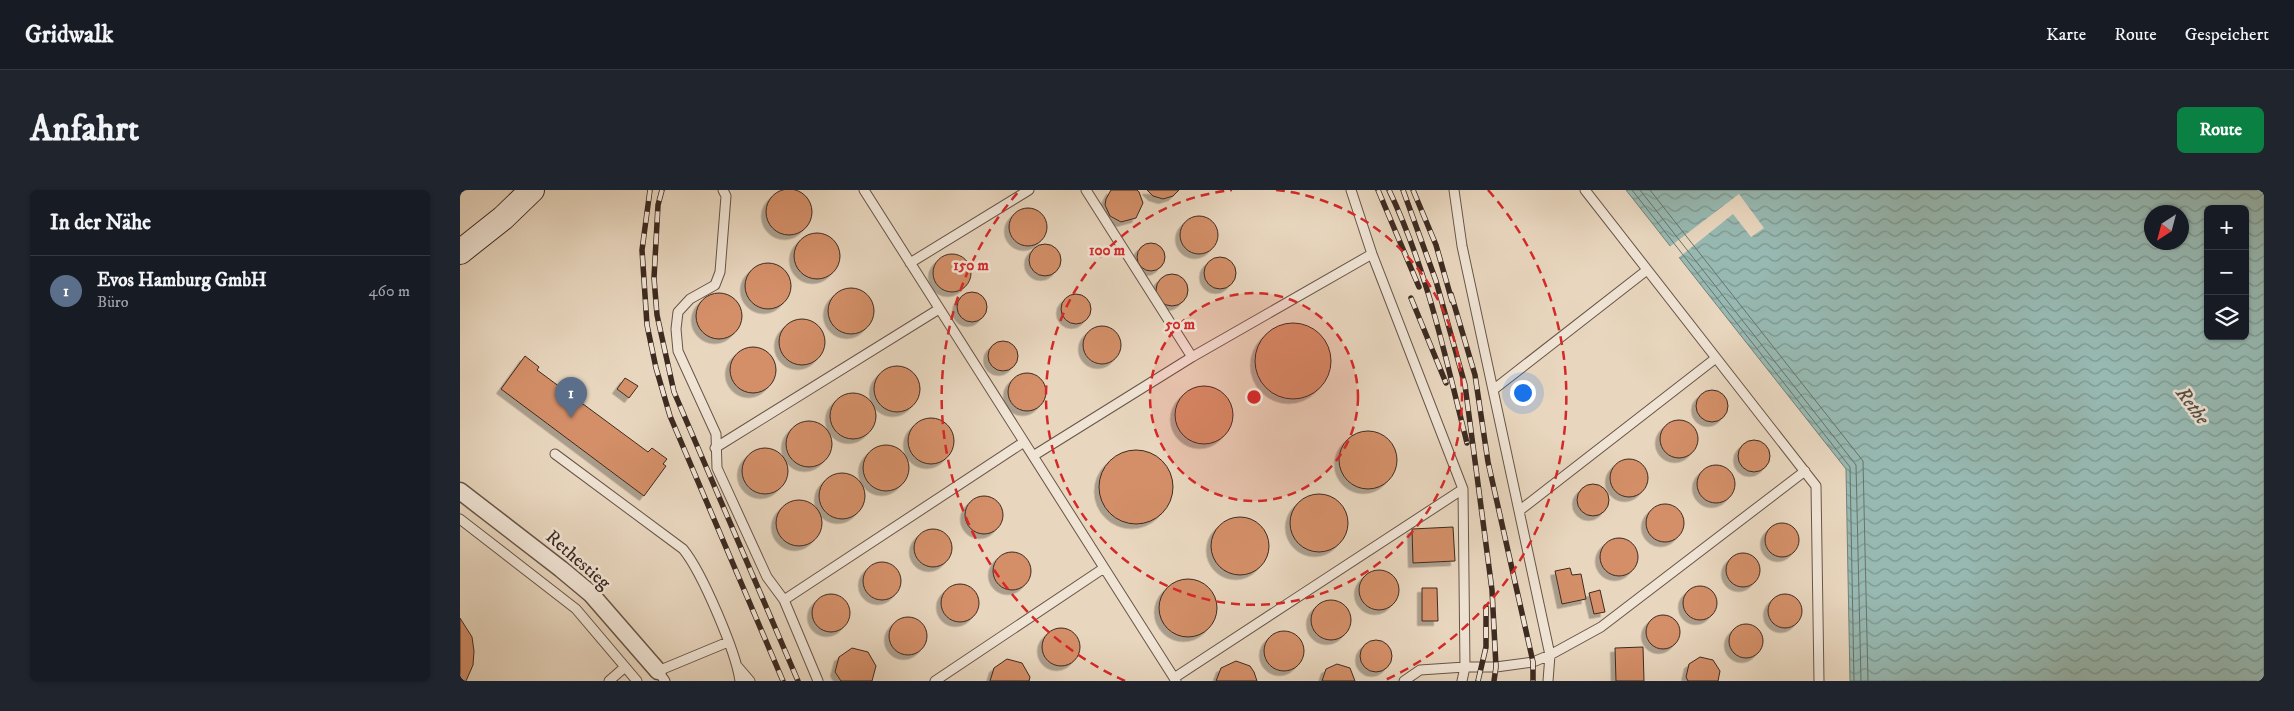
<!DOCTYPE html>
<html lang="de">
<head>
<meta charset="utf-8">
<style>
  :root { --surface:#171b24; --page:#20242c; --text:#f1f3f6; --muted:#9ea1a6; --line:#363941; --accent:#0b8043 }
  body { margin:0; font-family:"IM FELL DW Pica",serif; background:var(--page); color:var(--text) }
  .controls { position:absolute; right:15px; top:15px; display:grid; overflow:hidden; border-radius:8px; box-shadow:0 1px 4px #0004 }
  .controls button { width:45px; height:45px; display:grid; place-items:center; padding:0; border:0; border-bottom:1px solid var(--line); background:var(--surface); color:var(--text); font:25px sans-serif }
  .compass { position:absolute; left:1684px; top:15px; width:45px; height:45px; border-radius:50%; background:var(--surface); box-shadow:0 1px 4px #0004; rotate:216deg }
  .you { position:absolute; left:1062px; top:202px; width:18px; height:18px; margin:-12px; border:4px solid #fff; border-radius:50%; background:#1a73e8; box-shadow:0 0 0 8px #1a73e833 }
  .badge { display:grid; place-items:center; width:32px; height:32px; border-radius:50%; background:var(--accent); color:#fff; font-size:16px; font-weight:700 }
  .pin { position:absolute; translate:-50% -41px; filter:drop-shadow(0 1px 2px #0008) }
  .pin::after { content:''; position:absolute; top:26px; width:18px; height:15px; background:inherit; clip-path:polygon(0 0,100% 0,50% 100%) }
  .list { margin:0; padding:0; list-style:none }
  h2 { display:flex; justify-content:space-between; align-items:center; height:65px; margin:0; padding:0 20px; font-size:21px }
  h2 small { font-size:16px; font-weight:400; color:var(--muted) }
  .list li { display:grid; grid-template-columns:32px 1fr auto; gap:15px; align-items:center; box-sizing:border-box; height:70px; padding:0 20px; border-top:1px solid var(--line) }
  .list b { display:block; font-size:19px; white-space:nowrap }
  .list p { margin:0; font-size:16px; white-space:nowrap; color:var(--muted) }
  .list em { font-size:16px; font-style:normal; color:var(--muted) }
  .icon { flex:none; width:28px; height:28px; fill:none; stroke:currentColor; stroke-width:2; stroke-linecap:round; stroke-linejoin:round }
  .map { position:relative; flex:none; width:1804px; height:491px; overflow:hidden; border-radius:8px }
  header { display:flex; align-items:center; gap:30px; box-sizing:border-box; height:70px; padding:0 25px; background:var(--surface); border-bottom:1px solid var(--line) }
  header strong { font-size:24px }
  nav { display:flex; gap:28px; margin-inline-start:auto; font-size:18px }
  .intro { display:flex; align-items:center; justify-content:space-between; box-sizing:border-box; height:120px; padding:0 30px }
  h1 { margin:0; font-size:35px }
  .button { padding:12px 22px; border-radius:8px; background:var(--accent); color:#fff; font-size:18px; font-weight:700 }
  main { display:flex; gap:30px; padding:0 30px }
  aside { flex:1; background:var(--surface); border-radius:8px; box-shadow:0 1px 4px #0004 }
  .map>svg:first-child { display:block }
  .water { fill:url(#water-waves); stroke:#738078; fill-rule:evenodd }
  .pier { fill:#e8d6be }
  .lines { fill:none; stroke-linecap:round; stroke-linejoin:round }
  .shore { stroke:#6a726a; stroke-width:1 }
  .building { fill:#d48f67; stroke:#3d2a21; filter:url(#shadow) }
  .lane-casing { stroke:#685548; stroke-width:11 }
  .street-casing { stroke:#685548; stroke-width:19 }
  .secondary-casing { stroke:#3d2a21; stroke-width:26 }
  .lane { stroke:#f0e4d5; stroke-width:9 }
  .street { stroke:#f0e4d5; stroke-width:16 }
  .secondary { stroke:#f0e4d5; stroke-width:24 }
  .rail-casing { stroke:#3d2a21; stroke-width:5.5 }
  .rail { stroke:#f0e4d5; stroke-width:4; stroke-dasharray:11; stroke-linecap:butt }
  .ring { fill:none; stroke:#d62828; stroke-width:2.5; stroke-dasharray:9 6 }
  .labels { text-anchor:middle; dominant-baseline:central; stroke-width:5; stroke-linejoin:round; paint-order:stroke }
  .street-label { font-size:19px; fill:#3d2a21; stroke:#f0e4d5 }
  .water-label { font-size:20px; font-style:italic; fill:#544e45; stroke:#f0e4d5 }
  .centre { fill:#d62828; stroke:#f0e4d5; stroke-width:2.5 }
  .ring-label { font-size:15px; text-anchor:middle; font-weight:bold; fill:#d62828; stroke:#f0e4d5; stroke-width:5; stroke-linejoin:round; paint-order:stroke }
</style>
</head>
<body>
<header>
<strong>Gridwalk</strong>
<nav><a>Karte</a><a>Route</a><a>Gespeichert</a></nav>
</header>
<div class="intro"><h1>Anfahrt</h1><a class="button">Route</a></div>
<main>
<aside>
<h2>In der Nähe<small></small></h2>
<ul class="list">
<li><span class="badge" style="background:#5c6f8a">1</span><div><b>Evos Hamburg GmbH</b><p>Büro</p></div><em>460 m</em></li>
</ul>
</aside>
<div class="map">
<svg width="1804" height="491" viewBox="0 0 1804 491">
  <defs>
    <pattern id="water-waves" width="16" height="10" patternUnits="userSpaceOnUse" patternTransform="scale(1.25)"><rect width="16" height="10" fill="#97b9b2"/><path d="M0 5q4-4 8 0t8 0" fill="none" stroke="#7c9790"/></pattern>
    <filter id="shadow"><feDropShadow dx="-4.5" dy="4.5" stdDeviation="0" flood-color="#0004"/></filter>
  </defs>
  <rect width="100%" height="100%" fill="#e8d6be"/>
  <filter id="stains"><feTurbulence type="fractalNoise" baseFrequency=".004" numOctaves="4"/><feColorMatrix values="0 0 0 0 .2 0 0 0 0 .09 0 0 0 0 .02 0 0 0 .5 -.17"/></filter>
  <radialGradient id="worn" r=".72"><stop offset=".6" stop-color="#630" stop-opacity="0"/><stop offset="1" stop-color="#630" stop-opacity=".3"/></radialGradient>
  <path class="water" d="M1166,0H1804V491H1390L1386,279ZM1748,19H1785V146H1748ZM1692,22H1722V52H1692Z"/>
  <path class="pier" d="M1279,4L1304,38L1291,47L1273,24L1217,69L1208,58Z"/>
  <g class="lines">
    <path class="shore" d="M1172,0L1390,277L1394,491
      M1180,0L1396,275L1401,491
      M1190,0L1403,271L1408,491"/>
  </g>
  <path class="building" d="M306 22a23 23 0 1 1 46 0a23 23 0 1 1-46 0Z
    M651,0H677L679,2L683,13L676,28L661,32L650,26L645,15L646,9Z
    M687,0H719L713,6L703,9L693,6Z
    M549 37a19 19 0 1 1 38 0a19 19 0 1 1-38 0Z
    M720 45a19 19 0 1 1 38 0a19 19 0 1 1-38 0Z
    M334 66a23 23 0 1 1 46 0a23 23 0 1 1-46 0Z
    M677 67a14 14 0 1 1 28 0a14 14 0 1 1-28 0Z
    M569 70a16 16 0 1 1 32 0a16 16 0 1 1-32 0Z
    M473 83a19 19 0 1 1 38 0a19 19 0 1 1-38 0Z
    M744 83a16 16 0 1 1 32 0a16 16 0 1 1-32 0Z
    M285 96a23 23 0 1 1 46 0a23 23 0 1 1-46 0Z
    M696 100a16 16 0 1 1 32 0a16 16 0 1 1-32 0Z
    M368 121a23 23 0 1 1 46 0a23 23 0 1 1-46 0Z
    M497 117a15 15 0 1 1 30 0a15 15 0 1 1-30 0Z
    M236 126a23 23 0 1 1 46 0a23 23 0 1 1-46 0Z
    M601 119a15 15 0 1 1 30 0a15 15 0 1 1-30 0Z
    M319 152a23 23 0 1 1 46 0a23 23 0 1 1-46 0Z
    M795 171a38 38 0 1 1 76 0a38 38 0 1 1-76 0Z
    M623 155a19 19 0 1 1 38 0a19 19 0 1 1-38 0Z
    M528 166a15 15 0 1 1 30 0a15 15 0 1 1-30 0Z
    M270 180a23 23 0 1 1 46 0a23 23 0 1 1-46 0Z
    M65,166L79,177L77,180L188,262L192,258L207,269L203,274L206,276L184,306L41,199Z
    M414 199a23 23 0 1 1 46 0a23 23 0 1 1-46 0Z
    M548 202a19 19 0 1 1 38 0a19 19 0 1 1-38 0Z
    M165,188L178,196L169,208L157,199Z
    M715 225a29 29 0 1 1 58 0a29 29 0 1 1-58 0Z
    M1236 216a16 16 0 1 1 32 0a16 16 0 1 1-32 0Z
    M370 226a23 23 0 1 1 46 0a23 23 0 1 1-46 0Z
    M448 251a23 23 0 1 1 46 0a23 23 0 1 1-46 0Z
    M1200 249a19 19 0 1 1 38 0a19 19 0 1 1-38 0Z
    M326 254a23 23 0 1 1 46 0a23 23 0 1 1-46 0Z
    M879 270a29 29 0 1 1 58 0a29 29 0 1 1-58 0Z
    M1278 266a16 16 0 1 1 32 0a16 16 0 1 1-32 0Z
    M403 278a23 23 0 1 1 46 0a23 23 0 1 1-46 0Z
    M282 281a23 23 0 1 1 46 0a23 23 0 1 1-46 0Z
    M639 297a37 37 0 1 1 74 0a37 37 0 1 1-74 0Z
    M1150 288a19 19 0 1 1 38 0a19 19 0 1 1-38 0Z
    M1237 294a19 19 0 1 1 38 0a19 19 0 1 1-38 0Z
    M359 306a23 23 0 1 1 46 0a23 23 0 1 1-46 0Z
    M1117 310a16 16 0 1 1 32 0a16 16 0 1 1-32 0Z
    M830 333a29 29 0 1 1 58 0a29 29 0 1 1-58 0Z
    M505 325a19 19 0 1 1 38 0a19 19 0 1 1-38 0Z
    M316 333a23 23 0 1 1 46 0a23 23 0 1 1-46 0Z
    M1186 333a19 19 0 1 1 38 0a19 19 0 1 1-38 0Z
    M751 356a29 29 0 1 1 58 0a29 29 0 1 1-58 0Z
    M1305 350a17 17 0 1 1 34 0a17 17 0 1 1-34 0Z
    M993,337L995,371L953,373L952,339Z
    M454 358a19 19 0 1 1 38 0a19 19 0 1 1-38 0Z
    M1140 367a19 19 0 1 1 38 0a19 19 0 1 1-38 0Z
    M533 381a19 19 0 1 1 38 0a19 19 0 1 1-38 0Z
    M1266 380a17 17 0 1 1 34 0a17 17 0 1 1-34 0Z
    M403 391a19 19 0 1 1 38 0a19 19 0 1 1-38 0Z
    M1110,378L1112,385L1121,384L1126,409L1102,414L1095,381Z
    M899 400a20 20 0 1 1 40 0a20 20 0 1 1-40 0Z
    M699 418a29 29 0 1 1 58 0a29 29 0 1 1-58 0Z
    M481 413a19 19 0 1 1 38 0a19 19 0 1 1-38 0Z
    M1223 413a17 17 0 1 1 34 0a17 17 0 1 1-34 0Z
    M962,398H977L978,431H962Z
    M1140,400L1145,422L1134,424L1129,403Z
    M352 423a19 19 0 1 1 38 0a19 19 0 1 1-38 0Z
    M1308 421a17 17 0 1 1 34 0a17 17 0 1 1-34 0Z
    M851 430a20 20 0 1 1 40 0a20 20 0 1 1-40 0Z
    M1186 442a17 17 0 1 1 34 0a17 17 0 1 1-34 0Z
    M429 446a19 19 0 1 1 38 0a19 19 0 1 1-38 0Z
    M0,428L12,447L14,461L13,475L6,491H0Z
    M1269 451a17 17 0 1 1 34 0a17 17 0 1 1-34 0Z
    M582 457a19 19 0 1 1 38 0a19 19 0 1 1-38 0Z
    M804 461a20 20 0 1 1 40 0a20 20 0 1 1-40 0Z
    M900 466a16 16 0 1 1 32 0a16 16 0 1 1-32 0Z
    M1183,457L1184,491H1156L1155,458Z
    M392,458L408,462L416,476L412,491H381L375,482L379,467Z
    M1240,467L1253,470L1260,481L1258,491H1228L1226,487L1229,474Z
    M547,469L562,473L570,487L569,491H530L534,478Z
    M776,471L790,476L794,482L797,491H756L761,478Z
    M877,474L890,478L895,491H862L866,479Z"/>
  <g class="lines">
    <g class="lane-casing">
      <path id="lane" d="M263,0L266,6L260,82L255,95L230,109L218,122L216,139L218,161L256,244L257,278L307,387L324,410L358,491
        M404,0L716,491
        M626,0L732,167
        M891,0L912,64L1003,299L1005,477L1002,491
        M994,0L1002,56L1090,465L1088,491
        M1125,0L1356,296L1359,491
        M450,73L569,0
        M1033,200L1187,80
        M255,258L479,119
        M95,264L223,359C242,382 276,462 280,491
        M573,266L732,167L912,64
        M1059,321L1256,168
        M0,329L116,419L177,491
        M324,410L564,252
        M278,477L290,491
        M714,488L1003,299
        M149,491L165,477
        M205,491L198,481L268,452
        M475,491L644,378
        M944,491L960,480L1005,477H1036L1073,472L1090,465L1141,437L1345,281"/>
    </g>
    <g class="street-casing">
      <path id="street" d="M0,301L101,379L131,404L198,481"/>
    </g>
    <g class="secondary-casing">
      <path id="secondary" d="M0,62L43,28L72,0"/>
    </g>
    <use href="#lane" class="lane"/>
    <use href="#street" class="street"/>
    <use href="#secondary" class="secondary"/>
    <g class="rail-casing">
      <path id="rail" d="M190,0L182,60L187,135L196,178L210,226L323,491
        M202,0L198,15L194,88L197,125L214,202L338,491
        M918,0L959,97
        M929,0C968,82 985,166 1007,253
        M943,0L976,91L1005,195L1032,400L1036,477L1034,491
        M953,0L976,55L992,111
        M991,104L1015,185L1028,272L1073,472V491
        M951,108L986,193
        M1018,491L1026,457V417"/>
    </g>
    <use href="#rail" class="rail"/>
  </g>
  <circle cx="794" cy="207" r="104" fill="#d62828" fill-opacity=".12"/>
  <g class="ring">
    <circle cx="794" cy="207" r="104"/>
    <path d="M816 0A208 208 0 1 1 772 0"/>
    <path d="M665 491A312 312 0 0 1 560 0M1028 0A312 312 0 0 1 923 491"/>
  </g>
  <g class="labels">
    <g class="street-label">
      <text transform="translate(118 370) rotate(41)">Rethestieg</text>
    </g>
    <g class="water-label">
      <text transform="translate(1732 216) rotate(53)">Rethe</text>
    </g>
  </g>
  <circle cx="794" cy="207" r="8" class="centre"/>
  <g class="ring-label">
    <text x="647" y="65">100 m</text>
    <text x="511" y="80">150 m</text>
    <text x="720" y="139">50 m</text>
  </g>
  <rect width="100%" height="100%" filter="url(#stains)"/>
  <rect width="100%" height="100%" fill="url(#worn)"/>
</svg>
<div class="controls">
<button>+</button>
<button>−</button>
<button><svg class="icon" aria-label="layers" viewBox="0 0 24 24"><path d="M12 4l9 5-9 5-9-5zM3 14l9 5 9-5"/></svg></button>
</div>
<svg class="compass" viewBox="-18 -18 36 36"><path d="M0-13l5 13h-10z" fill="#e53935"/><path d="M0 13l5-13h-10z" fill="#9ea1a6"/></svg>
<div class="you"></div>
<div class="pin badge" style="left:111px;top:228px;background:#5c6f8a">1</div>
</div>
</main>
</body>
</html>
